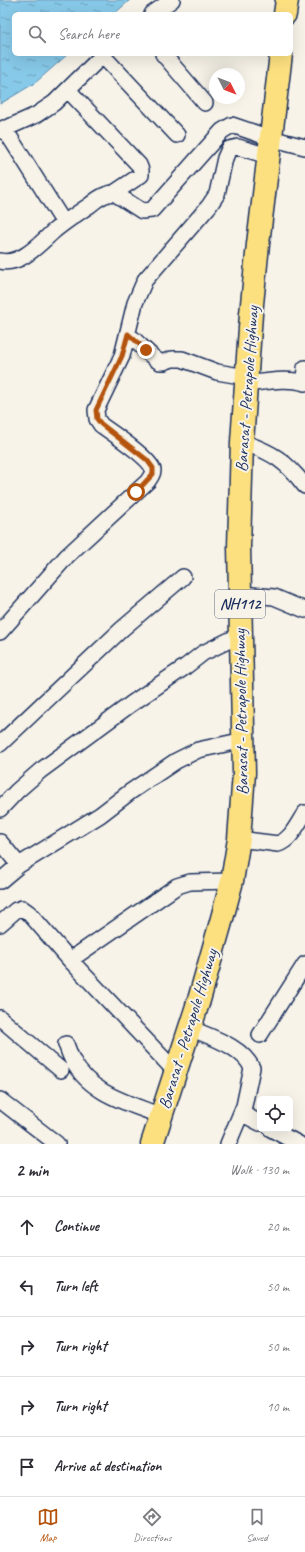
<!DOCTYPE html>
<html lang="en">
<head>
<meta charset="utf-8">
<style>
  :root { --surface:#fff; --page:#f7f7f7; --text:#2b2b33; --muted:#7c7c81; --line:#e1e1e2; --accent:#b45309 }
  body { margin:0; font-family:Caveat,sans-serif; background:var(--page); color:var(--text) }
  .controls { position:absolute; right:12px; bottom:12px; display:grid; overflow:hidden; border-radius:6px; box-shadow:0 4px 16px #0002 }
  .controls button { width:36px; height:36px; display:grid; place-items:center; padding:0; border:0; border-bottom:1px solid var(--line); background:var(--surface); color:var(--text); font:20px sans-serif }
  .compass { position:absolute; left:209px; top:68px; width:36px; height:36px; border-radius:50%; background:var(--surface); box-shadow:0 4px 16px #0002; rotate:132deg }
  .stop { position:absolute; width:12px; height:12px; margin:-9px; border:3px solid #b45309; border-radius:50%; background:#fff }
  .stop.end { background:#b45309; border-color:#fff; box-shadow:0 1px 4px #0008 }
  .list { margin:0; padding:0; list-style:none }
  h2 { display:flex; justify-content:space-between; align-items:center; height:52px; margin:0; padding:0 16px; font-size:17px }
  h2 small { font-size:13px; font-weight:400; color:var(--muted) }
  .list li { display:grid; grid-template-columns:26px 1fr auto; gap:12px; align-items:center; box-sizing:border-box; height:60px; padding:0 16px; border-top:1px solid var(--line) }
  .list b { display:block; font-size:15px; white-space:nowrap }
  .list em { font-size:13px; font-style:normal; color:var(--muted) }
  .icon { flex:none; width:22px; height:22px; fill:none; stroke:currentColor; stroke-width:2; stroke-linecap:round; stroke-linejoin:round }
  .map { position:relative; flex:none; width:305px; height:1144px; overflow:hidden }
  .search { position:absolute; background:var(--surface); box-shadow:0 4px 16px #0002; left:12px; right:12px; top:12px; height:44px; display:flex; align-items:center; gap:10px; box-sizing:border-box; padding:0 14px; border-radius:6px; color:var(--muted); font-size:15px }
  .sheet { height:352px; background:var(--surface) }
  nav { display:flex; justify-content:space-around; align-items:center; box-sizing:border-box; height:56px; border-top:1px solid var(--line); background:var(--surface); font-size:11px; color:var(--muted) }
  nav a { display:grid; justify-items:center; gap:2px }
  nav .on { color:var(--accent) }
  .map>svg:first-child { display:block }
  .water { fill:url(#water-ripples); stroke:#5c8bb1 }
  .lines { fill:none; stroke-linecap:round; stroke-linejoin:round }
  .minor-casing { stroke:#1b2f5e; stroke-width:18 }
  .highway-casing { stroke:#1b2f5e; stroke-width:25 }
  .minor { stroke:#f7f3e8; stroke-width:15 }
  .highway { stroke:#fce080; stroke-width:22 }
  .route { stroke:#b45309; stroke-width:5 }
  .labels { text-anchor:middle; dominant-baseline:central; stroke-width:4; stroke-linejoin:round; paint-order:stroke }
  .shield { fill:#f7f3e8; stroke:#5d6a87; stroke-width:1 }
  .shield-label { font-size:16px; font-weight:bold; fill:#1b2f5e }
  .street-label { font-size:17px; fill:#1b2f5e; stroke:#f7f3e8 }
</style>
</head>
<body>
<div class="map">
<svg width="305" height="1144" viewBox="0 0 305 1144">
  <defs>
    <pattern id="water-ripples" width="26" height="14" patternUnits="userSpaceOnUse"><rect width="26" height="14" fill="#87c9e8"/><path d="M2 4q2-2 4 0t4 0M15 11q2-2 4 0t4 0" fill="none" stroke="#6ea4bf"/></pattern>
  </defs>
  <rect width="100%" height="100%" fill="#f7f3e8"/>
  <filter id="ink" filterUnits="userSpaceOnUse"><feTurbulence type="fractalNoise" baseFrequency=".025" numOctaves="2"/><feDisplacementMap in="SourceGraphic" scale="8" xChannelSelector="R" yChannelSelector="G"/><feConvolveMatrix kernelMatrix="1 2 1 2 8 2 1 2 1" color-interpolation-filters="sRGB"/></filter>
  <g filter="url(#ink)">
    <path class="water" d="M0,0H130L114,14H14V54H68L35,83L0,104Z"/>
    <g class="lines">
      <g class="minor-casing">
        <path id="minor" d="M152,14L172,0
          M163,54L205,103
          M102,55L177,135
          M68,90L139,165L141,170V175L114,193
          M4,128L64,223
          M0,131L36,115L54,103L104,54
          M0,261C21,266 40,243 55,230C66,221 78,213 90,205C97,199 105,193 114,193L142,211L152,210L222,131L232,125L270,138L305,147
          M128,334L155,359L160,362H164L172,359H182L217,372L246,377
          M304,383L305,368
          M246,384C265,382 287,377 305,383
          M242,442C272,452 286,461 305,486
          M240,594L274,597L305,610
          M0,632L67,556L148,481C150,477 153,475 153,470C151,459 111,432 101,425L97,419L96,410L122,356L135,303L145,280L209,206L217,194L225,158L229,149L238,147L268,156
          M0,744L122,629L183,577
          M0,809L17,791L40,771L131,704L185,667L203,653L240,635
          M239,839L278,844C291,840 297,824 305,813
          M0,842L19,865
          M0,881L19,865L100,815L130,792L176,761L198,750L244,740
          M0,924L16,910L22,908L29,913L70,960L176,1072
          M70,960L177,886L190,882L232,881
          M0,1018L61,1070
          M190,1028C210,1037 242,1046 252,1068L244,1106L228,1144
          M260,1035L305,964
          M66,1044C68,1049 70,1056 73,1061C90,1094 129,1103 161,1116
          M0,1100L57,1144
          M241,1113L260,1123
          M271,1129L299,1144"/>
      </g>
      <g class="highway-casing">
        <path id="highway" d="M285,14L287,0
          M152,1144L199,1000L221,922L232,881L239,839L244,773L239,547L242,442L251,314L258,244L281,54"/>
      </g>
      <use href="#minor" class="minor"/>
      <use href="#highway" class="highway"/>
    </g>
  </g>
  <g class="lines" filter="url(#ink)">
    <path class="route" d="M136,492L153,474V468L147,460L101,424L97,419L96,410L122,356L128,334L146,350"/>
  </g>
  <g class="labels">
    <rect class="shield" x="215" y="590" width="50" height="28" rx="3"/>
    <g class="shield-label">
      <text x="240" y="604">NH112</text>
    </g>
    <g class="street-label">
      <text transform="translate(247 389) rotate(-86)">Barasat - Petrapole Highway</text>
      <text transform="translate(241 712) rotate(-91)">Barasat - Petrapole Highway</text>
      <text transform="translate(188 1029) rotate(-73)">Barasat - Petrapole Highway</text>
    </g>
  </g>
</svg>
<div class="controls">
<button><svg class="icon" aria-label="locate" viewBox="0 0 24 24"><circle cx="12" cy="12" r="6"/><path d="M12 2v4M12 18v4M2 12h4M18 12h4"/></svg></button>
</div>
<svg class="compass" viewBox="-18 -18 36 36"><path d="M0-13l5 13h-10z" fill="#e53935"/><path d="M0 13l5-13h-10z" fill="#7c7c81"/></svg>
<div class="stop" style="left:136px;top:492px"></div>
<div class="stop end" style="left:146px;top:350px"></div>
<div class="search"><svg class="icon" aria-label="search" viewBox="0 0 24 24"><circle cx="10" cy="10" r="6"/><path d="M15 15l6 6"/></svg>Search here</div>
</div>
<section class="sheet">
<h2>2 min<small>Walk · 130 m</small></h2>
<ul class="list">
<li><svg class="icon" aria-label="ahead" viewBox="0 0 24 24"><path d="M12 20V5M6 11l6-6 6 6"/></svg><div><b>Continue</b></div><em>20 m</em></li>
<li><svg class="icon" aria-label="left" viewBox="0 0 24 24"><path d="M17 20v-9H6M10 6l-5 5 5 5"/></svg><div><b>Turn left</b></div><em>50 m</em></li>
<li><svg class="icon" aria-label="right" viewBox="0 0 24 24"><path d="M7 20v-9h11M14 6l5 5-5 5"/></svg><div><b>Turn right</b></div><em>50 m</em></li>
<li><svg class="icon" aria-label="right" viewBox="0 0 24 24"><path d="M7 20v-9h11M14 6l5 5-5 5"/></svg><div><b>Turn right</b></div><em>10 m</em></li>
<li><svg class="icon" aria-label="arrive" viewBox="0 0 24 24"><path d="M6 21V4h12l-3 4 3 4H6"/></svg><div><b>Arrive at destination</b></div></li>
</ul>
</section>
<nav>
<a class="on"><svg class="icon" aria-label="map" viewBox="0 0 24 24"><path d="M3 6l6-2 6 2 6-2v14l-6 2-6-2-6 2zM9 4v14M15 6v14"/></svg>Map</a>
<a><svg class="icon" aria-label="directions" viewBox="0 0 24 24"><path d="M12 3l9 9-9 9-9-9zM9 14v-3h6M13 9l2 2-2 2"/></svg>Directions</a>
<a><svg class="icon" aria-label="saved" viewBox="0 0 24 24"><path d="M7 4h10v16l-5-4-5 4z"/></svg>Saved</a>
</nav>
</body>
</html>
